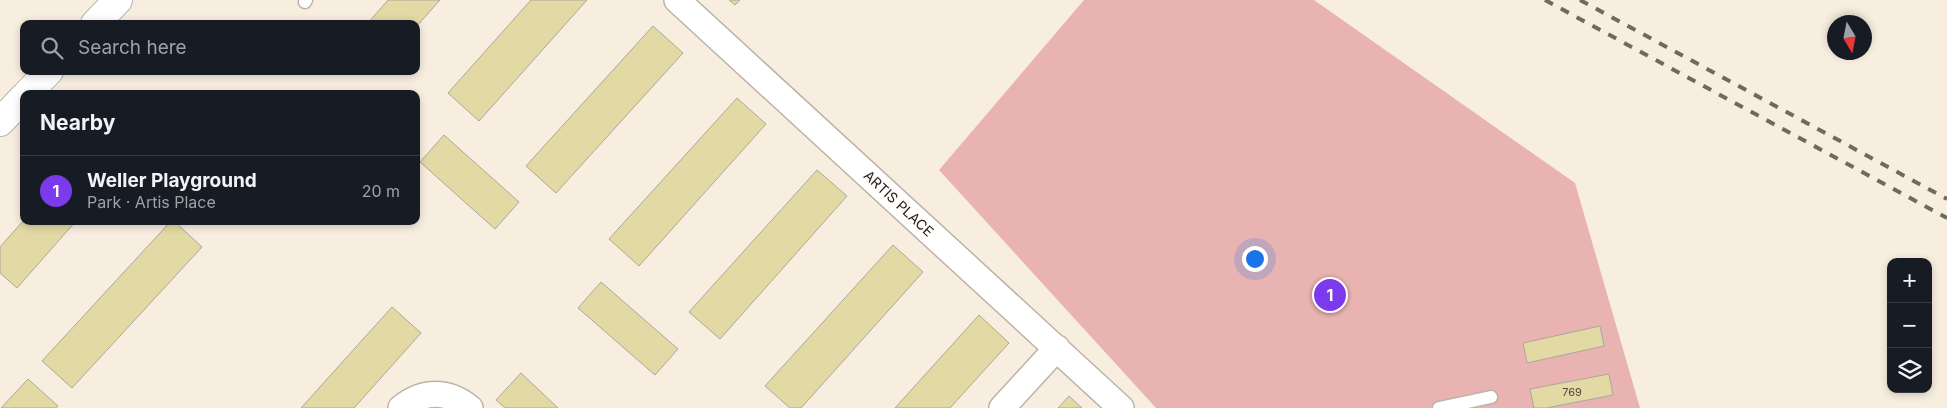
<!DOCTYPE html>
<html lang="en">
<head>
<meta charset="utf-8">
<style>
  :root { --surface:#171b24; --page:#20242c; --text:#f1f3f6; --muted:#9ea1a6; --line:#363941; --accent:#7c3aed }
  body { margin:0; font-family:Inter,sans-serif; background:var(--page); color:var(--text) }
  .controls { position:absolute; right:15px; bottom:15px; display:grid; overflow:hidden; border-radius:10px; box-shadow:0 2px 8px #0003 }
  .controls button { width:45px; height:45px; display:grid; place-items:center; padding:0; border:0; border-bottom:1px solid var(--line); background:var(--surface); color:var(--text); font:25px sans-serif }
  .compass { position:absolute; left:1827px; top:15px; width:45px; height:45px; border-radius:50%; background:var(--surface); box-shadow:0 2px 8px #0003; rotate:170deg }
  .you { position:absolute; left:1254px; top:258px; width:18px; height:18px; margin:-12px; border:4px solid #fff; border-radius:50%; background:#1a73e8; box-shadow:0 0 0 8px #1a73e833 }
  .badge { display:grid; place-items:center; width:32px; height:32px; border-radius:50%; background:var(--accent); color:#fff; font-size:16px; font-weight:700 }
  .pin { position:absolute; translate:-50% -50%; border:2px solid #fff; box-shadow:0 1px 5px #0006 }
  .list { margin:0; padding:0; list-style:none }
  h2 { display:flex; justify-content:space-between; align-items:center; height:65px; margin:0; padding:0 20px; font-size:21px }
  h2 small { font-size:16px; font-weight:400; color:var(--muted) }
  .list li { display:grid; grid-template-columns:32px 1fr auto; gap:15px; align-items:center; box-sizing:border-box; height:70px; padding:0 20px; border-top:1px solid var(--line) }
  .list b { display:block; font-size:19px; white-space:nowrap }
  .list p { margin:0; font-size:16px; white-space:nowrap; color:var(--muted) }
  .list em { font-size:16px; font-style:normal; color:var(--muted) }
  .icon { flex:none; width:28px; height:28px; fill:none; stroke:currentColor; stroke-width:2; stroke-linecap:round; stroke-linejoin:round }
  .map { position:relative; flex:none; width:1947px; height:408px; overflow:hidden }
  .search { position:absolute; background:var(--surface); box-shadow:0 2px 8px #0003; left:20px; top:20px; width:400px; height:55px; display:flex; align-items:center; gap:12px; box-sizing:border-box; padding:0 18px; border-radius:10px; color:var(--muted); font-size:19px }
  .panel { position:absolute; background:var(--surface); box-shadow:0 2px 8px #0003; left:20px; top:90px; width:400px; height:135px; border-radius:10px }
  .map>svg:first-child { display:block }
  .green { fill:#e9b3b2 }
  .building { fill:#e2d9a5; stroke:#aaa899 }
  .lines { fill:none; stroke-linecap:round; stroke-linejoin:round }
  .service-casing { stroke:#bdb3a6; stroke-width:15 }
  .minor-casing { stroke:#bdb3a6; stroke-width:28 }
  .tertiary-casing { stroke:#bdb3a6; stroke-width:30 }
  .service { stroke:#fff; stroke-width:12 }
  .minor { stroke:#fff; stroke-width:25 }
  .tertiary { stroke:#fff; stroke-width:28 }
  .rail { stroke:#6f6961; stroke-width:4; stroke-dasharray:9 9; stroke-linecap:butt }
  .labels { text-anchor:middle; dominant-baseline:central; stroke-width:4; stroke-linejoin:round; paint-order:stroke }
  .number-label { font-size:11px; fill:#504b3a }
  .street-label { font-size:14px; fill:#201c17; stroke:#fefcfa }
</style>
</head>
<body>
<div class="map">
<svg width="1947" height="408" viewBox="0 0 1947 408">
  <rect width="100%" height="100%" fill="#f8eee0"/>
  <path class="green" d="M1084,0H1314L1575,183L1640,408H1156L939,170Z"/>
  <path class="building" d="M388,0H440L416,27V24H367Z
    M531,0H587L479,121L448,93Z
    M729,0H740L735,5Z
    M653,26L683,53L556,193L526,166Z
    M737,98L766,124L639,266L609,239Z
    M444,135L519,202L495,229L420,162Z
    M817,170L847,196L720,339L689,312Z
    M24,220L76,221L17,288L0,273V247Z
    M171,221H174L202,247L72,388L42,361Z
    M893,245L923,272L801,408H790L765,386Z
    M601,282L678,349L655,375L578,308Z
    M392,307L421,333L354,408H301Z
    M979,315L1009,343L950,408H895Z
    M1600,326L1604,346L1527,363L1523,343Z
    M521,373L558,408H505L496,400Z
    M1609,374L1613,395L1546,408H1534L1530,389Z
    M28,379L58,406L56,408H1Z
    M1069,396L1082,408H1058Z"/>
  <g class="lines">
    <g class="service-casing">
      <path id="service" d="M305,2L306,0
        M1439,408L1491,397"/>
    </g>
    <g class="minor-casing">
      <path id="minor" d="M677,0L1121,408
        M401,408C423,390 448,390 470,408
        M1002,408L1057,348"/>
    </g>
    <g class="tertiary-casing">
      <path id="tertiary" d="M95,24L118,0
        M27,94L49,71
        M0,122L24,97"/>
    </g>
    <use href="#service" class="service"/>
    <use href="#minor" class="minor"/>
    <use href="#tertiary" class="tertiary"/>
    <path class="rail" d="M1545,0L1947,218
      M1580,0L1947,199"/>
  </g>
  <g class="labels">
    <g class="number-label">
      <text x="1572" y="392">769</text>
    </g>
    <g class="street-label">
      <text transform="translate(899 203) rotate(43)">ARTIS PLACE</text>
    </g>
  </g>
</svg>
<div class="controls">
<button>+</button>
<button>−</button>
<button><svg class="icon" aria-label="layers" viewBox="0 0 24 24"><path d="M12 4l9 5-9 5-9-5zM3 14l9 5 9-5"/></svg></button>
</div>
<svg class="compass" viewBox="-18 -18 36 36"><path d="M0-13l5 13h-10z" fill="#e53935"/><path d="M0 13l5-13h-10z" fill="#9ea1a6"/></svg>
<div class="you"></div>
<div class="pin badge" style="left:1330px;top:295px">1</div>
<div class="search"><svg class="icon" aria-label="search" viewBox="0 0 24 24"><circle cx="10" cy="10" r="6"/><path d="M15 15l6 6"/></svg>Search here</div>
<section class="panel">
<h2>Nearby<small></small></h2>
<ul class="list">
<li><span class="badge">1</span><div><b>Weller Playground</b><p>Park · Artis Place</p></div><em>20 m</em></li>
</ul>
</section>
</div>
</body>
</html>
